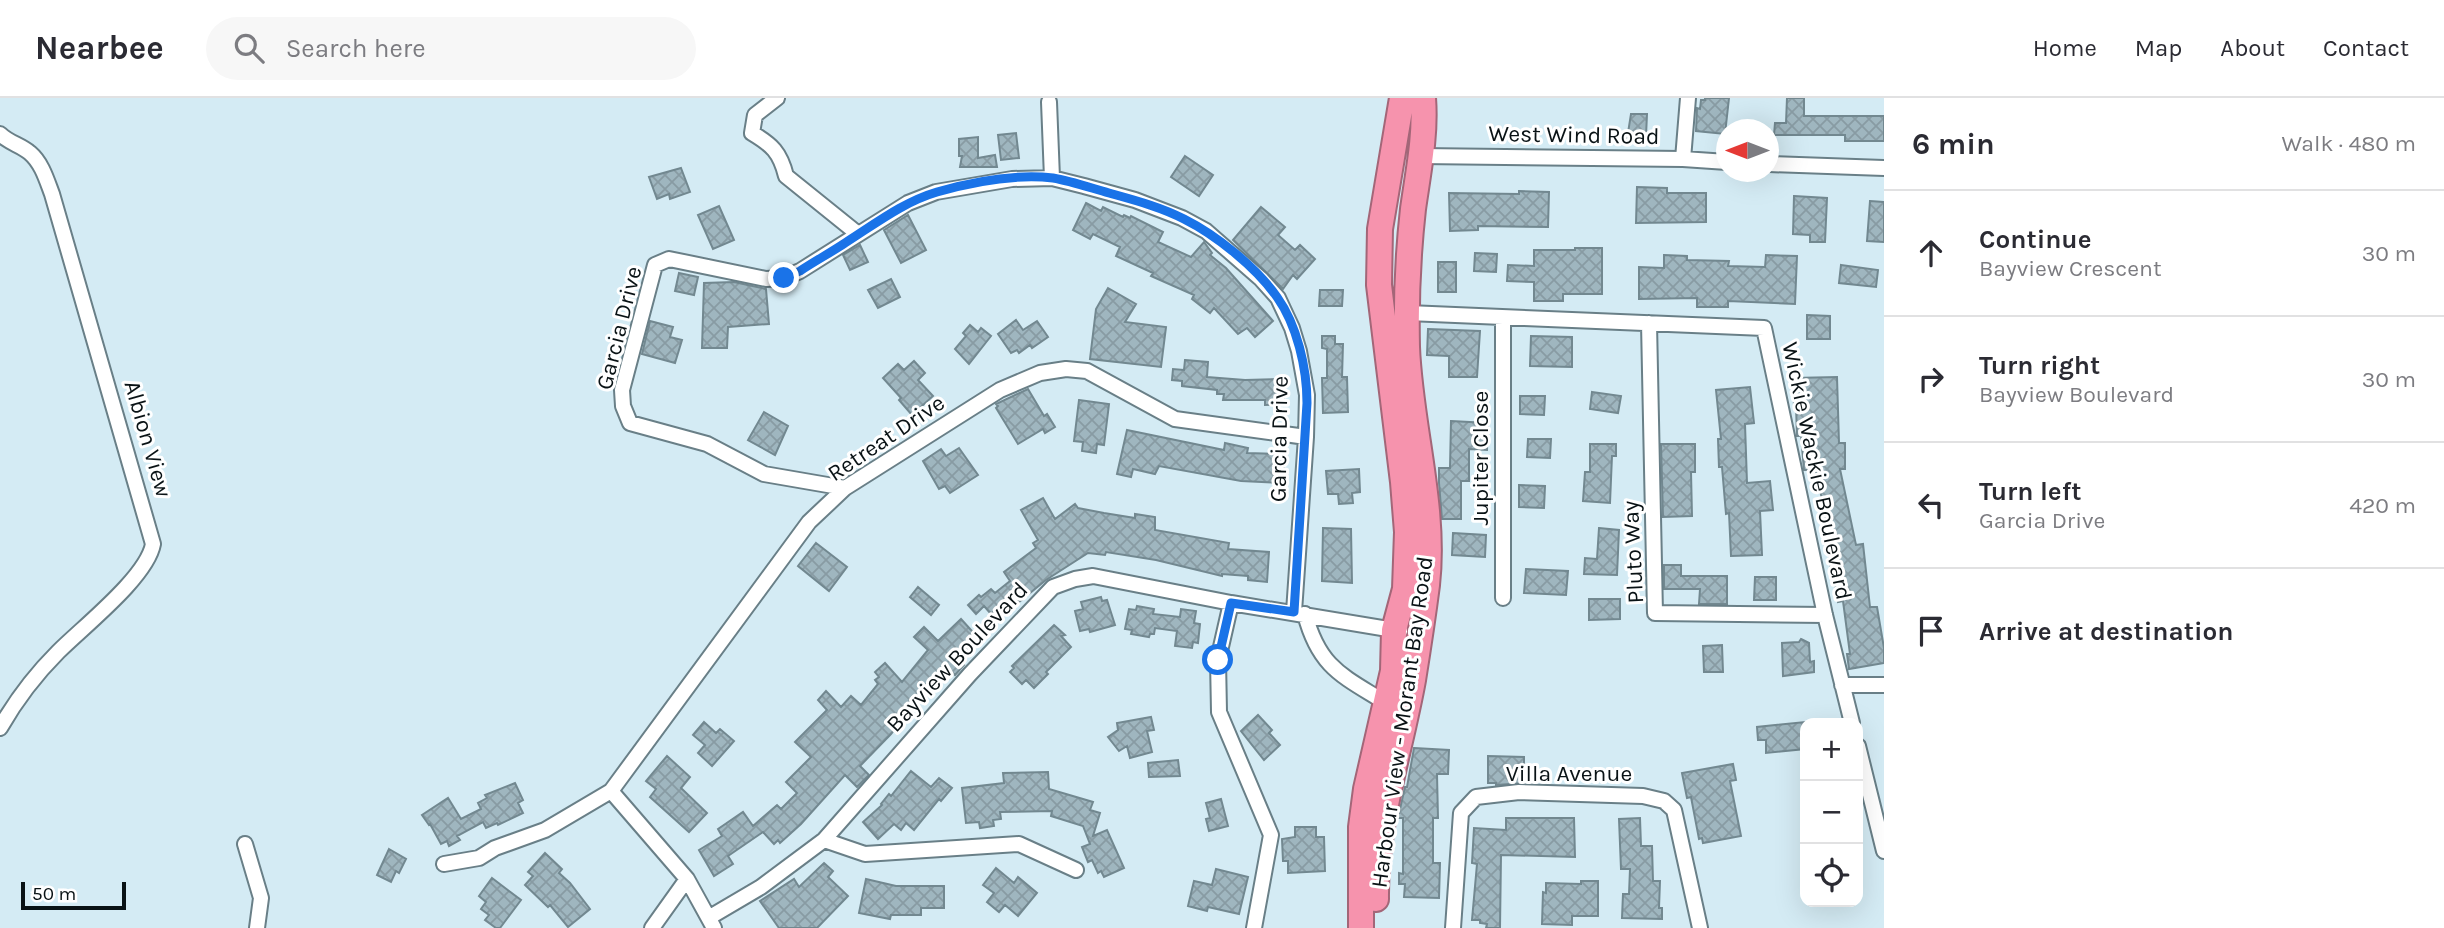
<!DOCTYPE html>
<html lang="en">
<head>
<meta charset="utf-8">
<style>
  :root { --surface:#fff; --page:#f7f7f7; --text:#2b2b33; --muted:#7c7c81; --line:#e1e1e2 }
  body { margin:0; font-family:Karla,sans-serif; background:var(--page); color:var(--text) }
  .controls { position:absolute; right:21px; bottom:21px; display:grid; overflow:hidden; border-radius:14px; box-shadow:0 7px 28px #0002 }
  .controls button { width:63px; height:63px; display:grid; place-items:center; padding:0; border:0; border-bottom:2px solid var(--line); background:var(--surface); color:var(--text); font:35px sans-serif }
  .compass { position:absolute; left:1716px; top:21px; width:63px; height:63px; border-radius:50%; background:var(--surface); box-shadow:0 7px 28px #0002; rotate:270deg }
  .scale { position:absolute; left:21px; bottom:18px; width:105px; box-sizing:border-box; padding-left:7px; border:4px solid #091215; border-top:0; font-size:19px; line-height:24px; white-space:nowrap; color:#091215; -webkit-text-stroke:5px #fff; paint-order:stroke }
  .stop { position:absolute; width:21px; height:21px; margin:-16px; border:5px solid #1a73e8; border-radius:50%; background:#fff }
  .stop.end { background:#1a73e8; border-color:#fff; box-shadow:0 2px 7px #0008 }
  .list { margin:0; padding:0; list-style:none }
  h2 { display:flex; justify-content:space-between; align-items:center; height:91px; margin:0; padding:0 28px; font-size:30px }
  h2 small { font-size:23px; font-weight:400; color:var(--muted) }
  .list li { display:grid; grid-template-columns:46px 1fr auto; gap:21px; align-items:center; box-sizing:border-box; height:126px; padding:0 28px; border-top:2px solid var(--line) }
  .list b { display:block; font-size:26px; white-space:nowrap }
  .list p { margin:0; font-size:23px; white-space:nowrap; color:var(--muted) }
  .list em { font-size:23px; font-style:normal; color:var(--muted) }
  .icon { flex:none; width:38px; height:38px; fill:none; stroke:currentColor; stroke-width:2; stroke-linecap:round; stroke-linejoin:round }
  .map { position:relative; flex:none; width:1884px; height:830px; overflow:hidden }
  header { display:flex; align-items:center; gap:42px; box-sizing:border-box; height:98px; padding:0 35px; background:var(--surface); border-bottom:2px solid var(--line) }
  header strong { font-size:33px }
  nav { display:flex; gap:38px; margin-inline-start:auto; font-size:24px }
  .search { width:490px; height:63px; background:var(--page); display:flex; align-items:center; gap:18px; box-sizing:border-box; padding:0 24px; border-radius:38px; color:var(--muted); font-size:26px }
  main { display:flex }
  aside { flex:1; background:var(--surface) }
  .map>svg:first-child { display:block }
  .building { fill:url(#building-cross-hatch); stroke:#728890; stroke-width:2 }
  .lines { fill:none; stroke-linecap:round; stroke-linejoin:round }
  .street-casing { stroke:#697f87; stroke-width:18 }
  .highway-casing { stroke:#a36678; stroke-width:28 }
  .street { stroke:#fff; stroke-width:14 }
  .highway { stroke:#f693ad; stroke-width:24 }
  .route { stroke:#1a73e8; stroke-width:9 }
  .labels { text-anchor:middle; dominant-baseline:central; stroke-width:6; stroke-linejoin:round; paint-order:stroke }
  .street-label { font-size:23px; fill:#091215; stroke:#fff }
</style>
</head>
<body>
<header>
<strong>Nearbee</strong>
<div class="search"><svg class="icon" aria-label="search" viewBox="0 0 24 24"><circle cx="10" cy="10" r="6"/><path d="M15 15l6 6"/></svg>Search here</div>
<nav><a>Home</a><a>Map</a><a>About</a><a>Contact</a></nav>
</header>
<main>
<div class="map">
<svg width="1884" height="830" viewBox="0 0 1884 830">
  <defs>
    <pattern id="building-cross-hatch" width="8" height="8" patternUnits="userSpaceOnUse" patternTransform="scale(1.75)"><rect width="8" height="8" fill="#9fb6bf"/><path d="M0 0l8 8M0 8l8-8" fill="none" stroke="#889ba3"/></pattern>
  </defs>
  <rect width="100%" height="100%" fill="#d4ebf4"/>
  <path class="building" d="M1705,0H1729L1725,36L1696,33L1697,10L1700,11L1701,2H1705Z
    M1787,0H1804V18H1884V43H1845V37H1774L1775,25H1786Z
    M1631,16H1647L1646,38H1640V42L1627,41Z
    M1016,35L1019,60L1001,62L998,37Z
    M978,39V60L995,57L997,69H960L962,58H959V41Z
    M1185,58L1213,77L1199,98L1171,79Z
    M681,70L690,94L670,101L669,96L657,101L649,79Z
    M1637,89L1667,90V95H1706V124L1636,125Z
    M1519,93L1549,94L1548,129L1478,128V132L1450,133L1449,95L1519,96Z
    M1794,98L1827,100L1825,144H1810V137L1793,136Z
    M1870,103L1884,104V144L1867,143Z
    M1086,105L1101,113L1103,109L1123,119L1124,117L1130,120L1131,118L1163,134L1158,144L1191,159L1204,144L1212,155L1210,157L1226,170L1273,223L1255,239L1247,230L1238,236L1214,210L1210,215L1192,201L1194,197L1151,178L1153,175L1116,158L1120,149L1093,136L1090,141L1073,132Z
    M719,108L734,142L713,151L698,117Z
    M1261,109L1285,129L1278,137L1295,152L1300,147L1315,161L1297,181L1293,177L1283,191L1233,142Z
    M908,117L926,152L901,165L884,132Z
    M860,147L868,164L850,172L843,157Z
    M1575,150H1602V196H1563V203H1534V184L1507,183L1508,167L1534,168V152H1575Z
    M1475,155L1497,156L1496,174L1474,173Z
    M1664,157L1687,158V162L1729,163L1728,168L1765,169L1766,157L1797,158L1795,206L1728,203V209H1697V200L1639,201V169L1664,170Z
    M1438,164H1456V194H1438Z
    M1841,167L1878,172L1876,189L1839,185Z
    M679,175L698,179L694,197L675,193Z
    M891,181L900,199L878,210L868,192Z
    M734,184L766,191L769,226L728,229L727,250H702L704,185Z
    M1108,190L1136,206L1125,224L1166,229L1161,269L1090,261L1096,211Z
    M1320,192H1343L1342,208H1319Z
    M1807,217L1830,218V241H1807Z
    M1016,222L1023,232L1037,223L1048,239L1032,250L1030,247L1019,255L1017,252L1011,255L998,236Z
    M650,223L673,229L670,239L682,242L675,265L642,256Z
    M970,227L978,234L981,230L991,238L969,266L955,251L966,238L963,235Z
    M1428,231L1480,233L1477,279H1449V258L1427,257Z
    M1322,238H1335V246H1343L1342,279H1347L1348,314L1323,315L1322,280H1327V251L1322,250Z
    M1531,238L1572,239V269L1530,268Z
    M1185,262L1208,264L1207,279L1245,282L1283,281L1284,306L1265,307V302H1223L1224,296H1217V292L1182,288V283L1172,282L1173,271L1184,272Z
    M914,263L925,275L918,282L933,298L912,317L899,302L901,300L883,280L898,266L904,272Z
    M1837,279L1839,345H1845V371H1840L1856,447L1863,446L1870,509H1877L1884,550V565L1849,571L1847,556H1850L1843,503L1838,504L1833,472L1831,473L1828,450H1832L1823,405L1815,372H1804L1801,338H1797L1796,308H1794L1793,280Z
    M1750,289L1754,325L1745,326L1747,385L1770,383L1773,412L1760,413L1762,457L1731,458L1729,415L1726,416L1722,369H1719L1718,341H1721L1716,292Z
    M1028,291L1044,318L1047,316L1055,329L1045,335L1043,331L1018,346L996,310L998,308L996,306Z
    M1592,294L1621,298L1618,315L1590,311Z
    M1520,298H1545L1544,317L1520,316Z
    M1079,302L1109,306L1104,347L1097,346L1096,355L1082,353L1083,344L1074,343Z
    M764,314L788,328L775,357L748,342Z
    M1451,323L1488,325L1487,352L1469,351V383H1461V421H1442L1439,385V370H1450Z
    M1127,332L1224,352L1225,345L1248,350L1247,355L1284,356L1283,385L1241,383L1159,368L1155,376L1133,371L1131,379L1117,376Z
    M1528,341H1551L1550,360L1527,359Z
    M1590,346H1616V358H1612L1610,405L1583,403L1585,374H1590Z
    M1661,346H1695V374H1691L1692,418L1663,419Z
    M959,350L978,377L950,395L945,388L939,391L923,363L941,351L946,358Z
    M1359,371L1360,394L1352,395L1353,405L1339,406L1338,396H1328L1326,373Z
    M1519,387L1545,388L1544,410L1519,409Z
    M1043,400L1055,421L1075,406L1078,410L1104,415L1135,420V416L1155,419V432L1229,445L1228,451L1269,454L1267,484L1248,482V478L1222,476V478L1156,462L1106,454L1105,457L1088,455L1046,482L1019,504L1013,495L991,516L984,508L976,516L968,507L979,497L981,499L991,491L995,495L1010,483L1004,474L1036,450L1033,445L1038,442L1021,412Z
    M1323,430L1351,431L1352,485L1322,483Z
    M1599,430L1619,432L1617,477L1584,476L1585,460L1597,461Z
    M1453,435L1486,437L1485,459L1452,457Z
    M816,445L847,469L829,493L798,468Z
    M1664,467H1681V478H1727V506H1699L1700,491H1664Z
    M1526,471L1568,473L1566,497L1524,495Z
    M1755,479H1776V502H1754Z
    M918,489L939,507L931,517L910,499Z
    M1101,499L1102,503L1107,502L1115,527L1090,534L1089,531L1080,533L1075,513L1083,511L1081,504Z
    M1589,501H1620V521L1589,522Z
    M1137,508L1154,511L1153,516L1180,519L1181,511L1196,513L1194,525L1200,526L1198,545L1193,544L1192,550L1175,548L1177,533L1155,530L1154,536H1150L1149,539L1131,536L1132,532L1125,531L1129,511L1136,512Z
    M961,521L981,543L960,563L964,567L955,577L949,572L931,593L927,590L891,636L860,668L869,677L857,689L845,677L801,726L780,745L778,742L774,746L763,734L728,758L733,766L714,778L699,752L722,738L718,731L743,714L753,728L777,707L781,711L797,695L786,684L811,659L795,644L827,612L818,602L826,593L841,609L851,598L861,607L878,586L875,582L879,579L875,574L885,565L902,584L928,552L914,539L924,529L938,543Z
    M1054,527L1065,537L1061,538L1071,549L1046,574L1048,576L1034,590L1026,582L1022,586L1010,574L1014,570L1012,568Z
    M1801,541L1809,545L1810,564L1814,563V574L1783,578L1782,545L1799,544Z
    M1722,547L1723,574H1704L1703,548Z
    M1258,617L1272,632L1269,635L1280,647L1264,662L1241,633Z
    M1151,619L1154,632L1147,633L1152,654L1130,660L1127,648L1119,653L1108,639L1118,632L1117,625Z
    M704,624L716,635L720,631L734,643L712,668L698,655L705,647L693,637Z
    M1805,624V651L1766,655V642H1758L1757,629Z
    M1414,650L1449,652L1448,676H1437L1438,720H1433V765H1440L1439,800L1404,799L1405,786H1399V775L1403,776V720H1398L1405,689H1407Z
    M667,658L690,679L681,690L707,715L689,734L650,699L656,691L646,683Z
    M1488,658L1524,659V685L1496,687V685H1488Z
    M1178,662L1180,678L1149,679L1148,665Z
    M1733,666L1736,682L1730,683L1741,738L1703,745L1702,740L1699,741L1691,699L1687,700L1682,675Z
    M911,673L931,689L939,680L952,690L941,703L939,701L914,732L906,725L901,732L894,726L878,741L863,724L882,707L881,706L889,696L891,698Z
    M1048,674L1049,691L1093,704L1090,712L1100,715L1093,738L1107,732L1124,770L1104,779L1101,773L1098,775L1092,762L1088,764L1082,749L1090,746L1083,728L1051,718L1052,713L1000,714L1001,721L993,722L994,728L980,730L979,724L966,725L962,690L1004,685L1003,675Z
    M515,685L523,702L518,705L523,715L498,727L497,725L486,730L483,724L457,738L460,742L449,748L447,743L441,746L430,726L429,727L422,717L448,700L461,721L481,711L478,705L487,700L485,697Z
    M1221,701L1228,728L1209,733L1206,721L1210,720L1206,705Z
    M1506,720H1574L1575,759L1501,757L1500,830H1486L1487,826L1480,825V822H1472L1477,766L1472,765L1474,730L1506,732Z
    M1640,720L1641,748H1652L1653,783H1660L1659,810H1662V821L1622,820L1623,796H1629L1630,771H1621L1619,721Z
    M1295,729H1316V739H1324L1325,773L1288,775V763H1283L1282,741L1295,739Z
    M389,751L406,761L399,775L396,773L391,784L377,777Z
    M545,755L562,771L559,775L570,785L590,811L568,829L550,807L548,809L525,787L533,778L528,774Z
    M824,765L833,773L828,779L848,798L817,830H779L760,803L794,781L799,789Z
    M996,770L1014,785L1018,779L1037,795L1018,818L1005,807L999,814L987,804L994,795L983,787Z
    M1216,771L1248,779L1239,816L1208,809L1207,813L1188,808L1194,783L1212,787Z
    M492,780L521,802L500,830H496L485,822L489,817L481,811L486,804L479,798Z
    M866,781L896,788H944V810H921V817H891L890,821L859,815Z
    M1581,783H1598V818H1572V827L1542,826L1543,794L1546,795V785L1581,786Z"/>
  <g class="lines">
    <g class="street-casing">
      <path id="street" d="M777,0L755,17L752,35C772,47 780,54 786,78L858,136
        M1049,4L1052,80
        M0,36C9,45 21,47 30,55C42,65 47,83 52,96L153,446C147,479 84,528 58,554C35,577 16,602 0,630
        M1420,58L1683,61L1727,64
        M1683,61L1688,0
        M1769,66L1884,70
        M1408,215L1764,230L1825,517L1852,625
        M1503,220V500
        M1649,225L1655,515L1825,517
        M845,390L764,376L707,346L630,325L623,308L622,292L655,167L669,161L766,181L784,180L800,173L908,105L936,94L1012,81L1052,80L1084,88L1135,102L1182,120L1206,133L1261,181L1278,200L1292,230L1299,253L1307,297L1306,339L1294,514
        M1231,505L1218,562L1219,614L1271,737L1254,830
        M1305,516C1319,570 1343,578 1386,605
        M1842,587H1884
        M1858,648L1884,753
        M611,693L687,781L714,830
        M824,742L865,756L1019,746L1076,772
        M245,746L261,800L257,830
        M444,766L479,760L495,750L545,732L611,693L809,424L845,390L1000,292L1040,275L1066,271L1087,273L1175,321L1306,339
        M710,819L761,789L824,742L970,576L1053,489L1075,481L1093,478L1231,505L1400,533
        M652,830L687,781
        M1453,830L1461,715L1476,699L1519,694L1643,698L1664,703L1674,712L1700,830"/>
    </g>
    <g class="highway-casing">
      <path id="highway" d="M1376,801C1375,726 1400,654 1413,582C1418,551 1423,518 1427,487C1436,408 1410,328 1407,249C1406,203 1408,156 1413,111C1418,75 1426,37 1423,0
        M1361,830V729L1366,691L1393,573L1394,532L1405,491L1407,434L1403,384L1379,187L1380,131L1402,0"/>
    </g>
    <use href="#street" class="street"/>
    <use href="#highway" class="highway"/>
  </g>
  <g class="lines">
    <path class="route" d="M784,180L800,173C815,163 830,155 845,145C875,126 903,104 937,94C972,84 1016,76 1053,80C1071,83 1091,90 1109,95C1134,102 1161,109 1184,121C1216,137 1256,169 1277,199C1297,227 1307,270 1307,305L1294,514L1231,505L1218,562"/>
  </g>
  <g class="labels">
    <g class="street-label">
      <text transform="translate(1574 37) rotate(1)">West Wind Road</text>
      <text transform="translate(619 230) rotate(-76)">Garcia Drive</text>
      <text transform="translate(886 340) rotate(-34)">Retreat Drive</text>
      <text transform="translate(148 341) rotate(74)">Albion View</text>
      <text transform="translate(1279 341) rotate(-89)">Garcia Drive</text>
      <text transform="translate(1480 360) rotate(-90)">Jupiter Close</text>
      <text transform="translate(1817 373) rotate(78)">Wickie Wackie Boulevard</text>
      <text transform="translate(1633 454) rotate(-93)">Pluto Way</text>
      <text transform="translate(957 559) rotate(-47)">Bayview Boulevard</text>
      <text transform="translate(1402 624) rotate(-82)">Harbour View - Morant Bay Road</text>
      <text x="1569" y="675">Villa Avenue</text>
    </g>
  </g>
</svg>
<div class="controls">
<button>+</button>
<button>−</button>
<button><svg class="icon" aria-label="locate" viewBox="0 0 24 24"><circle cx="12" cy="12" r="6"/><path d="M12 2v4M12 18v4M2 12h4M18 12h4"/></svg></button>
</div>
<svg class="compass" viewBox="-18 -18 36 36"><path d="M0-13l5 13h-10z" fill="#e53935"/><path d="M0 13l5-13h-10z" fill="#7c7c81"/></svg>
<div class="scale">50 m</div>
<div class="stop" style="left:1218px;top:562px"></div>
<div class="stop end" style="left:784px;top:180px"></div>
</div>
<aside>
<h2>6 min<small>Walk · 480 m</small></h2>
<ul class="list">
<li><svg class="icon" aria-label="ahead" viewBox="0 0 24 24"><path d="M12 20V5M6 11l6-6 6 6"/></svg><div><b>Continue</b><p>Bayview Crescent</p></div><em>30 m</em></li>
<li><svg class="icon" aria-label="right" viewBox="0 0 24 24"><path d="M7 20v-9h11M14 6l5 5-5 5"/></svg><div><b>Turn right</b><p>Bayview Boulevard</p></div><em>30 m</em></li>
<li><svg class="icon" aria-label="left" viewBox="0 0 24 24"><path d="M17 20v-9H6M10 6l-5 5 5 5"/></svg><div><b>Turn left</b><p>Garcia Drive</p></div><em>420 m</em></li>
<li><svg class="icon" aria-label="arrive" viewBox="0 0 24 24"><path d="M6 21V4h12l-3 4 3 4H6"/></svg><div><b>Arrive at destination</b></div></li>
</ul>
</aside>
</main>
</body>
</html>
